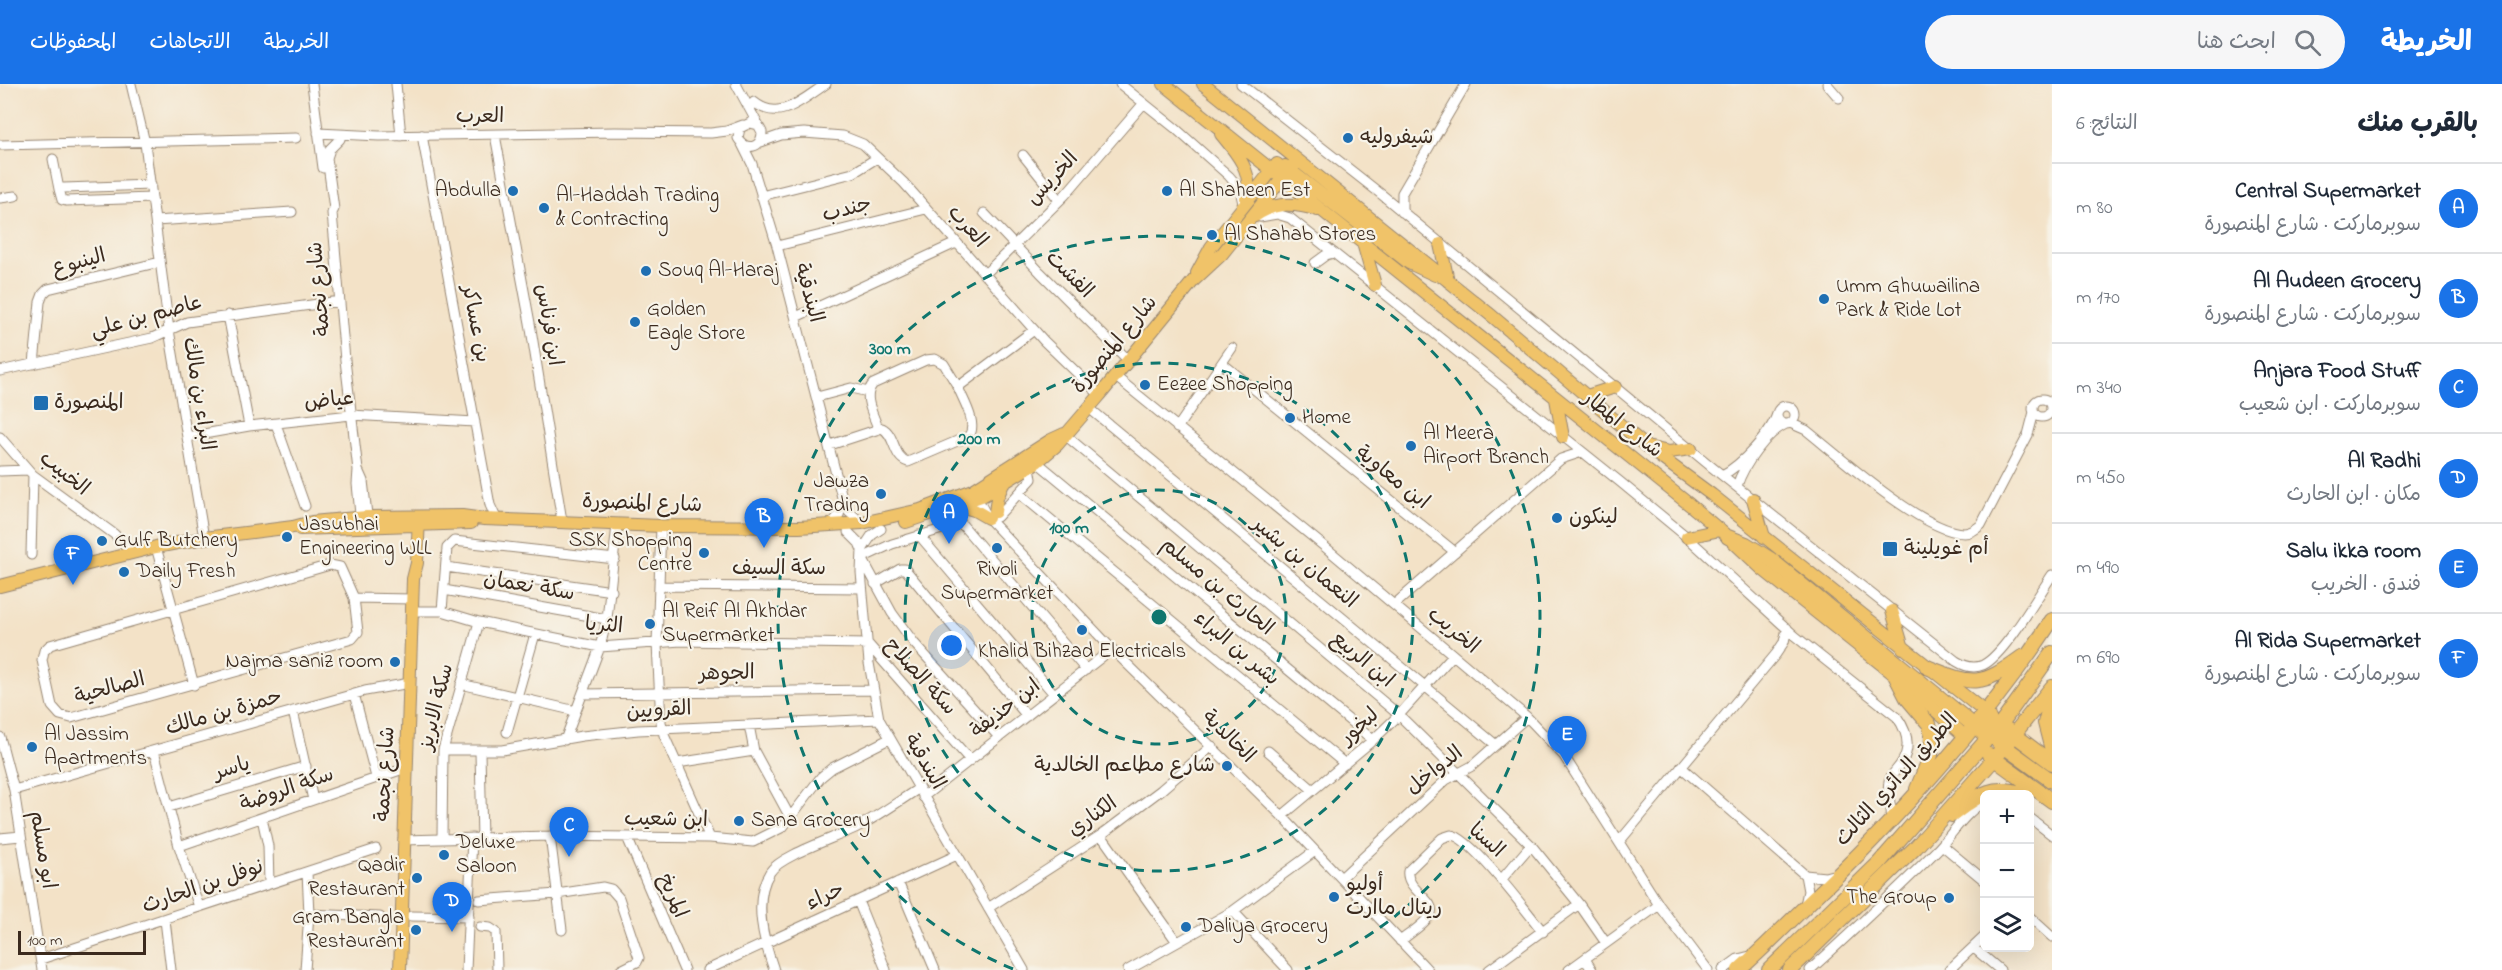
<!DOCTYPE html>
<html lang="ar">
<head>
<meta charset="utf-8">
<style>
  :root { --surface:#fff; --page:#f6f6f7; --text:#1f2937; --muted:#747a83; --line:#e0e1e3; --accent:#1a73e8 }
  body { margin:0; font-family:"Indie Flower","Playpen Sans Arabic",sans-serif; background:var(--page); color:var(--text); direction:rtl }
  .controls { position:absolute; right:18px; bottom:18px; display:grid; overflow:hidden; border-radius:9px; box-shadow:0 6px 24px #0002 }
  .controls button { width:54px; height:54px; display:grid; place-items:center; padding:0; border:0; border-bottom:2px solid var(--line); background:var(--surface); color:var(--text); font:30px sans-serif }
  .scale { position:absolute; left:18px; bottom:15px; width:128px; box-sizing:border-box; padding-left:6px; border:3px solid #3b2a1e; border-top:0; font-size:16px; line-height:21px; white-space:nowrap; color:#3b2a1e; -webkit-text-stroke:4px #f7f3e8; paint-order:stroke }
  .you { position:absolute; left:952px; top:562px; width:21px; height:21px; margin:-15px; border:4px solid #fff; border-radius:50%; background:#1a73e8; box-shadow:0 0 0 9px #1a73e833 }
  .badge { display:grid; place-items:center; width:39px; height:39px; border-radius:50%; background:var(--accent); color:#fff; font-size:20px; font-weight:700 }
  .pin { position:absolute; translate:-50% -50px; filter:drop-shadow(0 2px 3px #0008) }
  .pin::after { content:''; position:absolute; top:32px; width:21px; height:18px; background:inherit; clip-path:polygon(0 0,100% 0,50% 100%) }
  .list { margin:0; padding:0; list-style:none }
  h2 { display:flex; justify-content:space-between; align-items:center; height:78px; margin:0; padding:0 24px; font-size:26px }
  h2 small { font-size:20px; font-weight:400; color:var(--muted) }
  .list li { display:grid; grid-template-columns:39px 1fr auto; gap:18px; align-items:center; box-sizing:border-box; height:90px; padding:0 24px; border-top:2px solid var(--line) }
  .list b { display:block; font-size:22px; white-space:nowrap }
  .list p { margin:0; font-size:20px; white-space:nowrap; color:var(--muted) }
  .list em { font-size:20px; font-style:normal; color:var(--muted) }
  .icon { flex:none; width:33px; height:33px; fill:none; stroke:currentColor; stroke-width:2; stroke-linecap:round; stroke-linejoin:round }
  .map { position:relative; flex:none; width:2052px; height:886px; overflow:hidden; direction:ltr }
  header { display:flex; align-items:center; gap:36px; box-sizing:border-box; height:84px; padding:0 30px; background:var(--accent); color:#fff }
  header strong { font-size:28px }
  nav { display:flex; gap:33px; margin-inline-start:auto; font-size:21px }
  .search { width:420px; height:54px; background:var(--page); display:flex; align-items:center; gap:15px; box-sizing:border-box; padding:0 21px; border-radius:33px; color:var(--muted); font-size:22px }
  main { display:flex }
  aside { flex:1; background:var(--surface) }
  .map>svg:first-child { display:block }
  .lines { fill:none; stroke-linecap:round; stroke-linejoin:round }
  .minor-casing { stroke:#978672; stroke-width:11 }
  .major-casing { stroke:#978672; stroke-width:14 }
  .highway-casing { stroke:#978672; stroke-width:16 }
  .minor { stroke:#fff; stroke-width:9 }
  .major { stroke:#f0c369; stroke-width:12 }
  .highway { stroke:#f0c369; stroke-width:14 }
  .ring { fill:none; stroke:#0f766e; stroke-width:3; stroke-dasharray:10 8 }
  .poi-dot { fill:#1f6fb2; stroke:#f7f3e8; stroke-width:2 }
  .labels { text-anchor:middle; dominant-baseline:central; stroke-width:4.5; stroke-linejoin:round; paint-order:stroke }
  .street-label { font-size:21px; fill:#3b2a1e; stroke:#f7f3e8 }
  .poi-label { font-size:21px; fill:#3b2a1e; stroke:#f7f3e8; text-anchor:start }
  .centre { fill:#0f766e; stroke:#f7f3e8; stroke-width:3 }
  .ring-label { font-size:18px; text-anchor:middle; font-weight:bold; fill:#0f766e; stroke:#f7f3e8; stroke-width:4.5; stroke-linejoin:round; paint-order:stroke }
</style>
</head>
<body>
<header>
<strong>الخريطة</strong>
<div class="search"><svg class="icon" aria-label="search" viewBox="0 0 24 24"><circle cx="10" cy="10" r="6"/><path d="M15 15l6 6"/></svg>ابحث هنا</div>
<nav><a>الخريطة</a><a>الاتجاهات</a><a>المحفوظات</a></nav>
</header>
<main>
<aside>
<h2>بالقرب منك<small>النتائج: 6</small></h2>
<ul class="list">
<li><span class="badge">A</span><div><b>Central Supermarket</b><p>سوبرماركت · شارع المنصورة</p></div><em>80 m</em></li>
<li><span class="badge">B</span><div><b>Al Audeen Grocery</b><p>سوبرماركت · شارع المنصورة</p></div><em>170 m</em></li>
<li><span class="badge">C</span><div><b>Anjara Food Stuff</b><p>سوبرماركت · ابن شعيب</p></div><em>340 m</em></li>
<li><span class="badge">D</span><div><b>Al Radhi</b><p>مكان · ابن الحارث</p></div><em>450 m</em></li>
<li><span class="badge">E</span><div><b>Salu ikka room</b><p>فندق · الخريب</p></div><em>490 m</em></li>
<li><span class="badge">F</span><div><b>Al Rida Supermarket</b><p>سوبرماركت · شارع المنصورة</p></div><em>690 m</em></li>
</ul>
</aside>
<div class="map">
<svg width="2052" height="886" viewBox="0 0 2052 886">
  <rect width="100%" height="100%" fill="#f7f3e8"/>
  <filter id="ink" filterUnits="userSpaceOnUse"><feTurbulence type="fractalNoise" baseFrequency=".0167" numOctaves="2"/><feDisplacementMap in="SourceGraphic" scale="12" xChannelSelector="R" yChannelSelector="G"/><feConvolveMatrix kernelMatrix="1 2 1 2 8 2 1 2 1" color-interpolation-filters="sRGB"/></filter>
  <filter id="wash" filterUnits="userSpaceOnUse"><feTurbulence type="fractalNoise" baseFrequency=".008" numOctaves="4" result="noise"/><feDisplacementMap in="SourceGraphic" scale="24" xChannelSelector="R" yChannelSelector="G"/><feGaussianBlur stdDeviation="1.35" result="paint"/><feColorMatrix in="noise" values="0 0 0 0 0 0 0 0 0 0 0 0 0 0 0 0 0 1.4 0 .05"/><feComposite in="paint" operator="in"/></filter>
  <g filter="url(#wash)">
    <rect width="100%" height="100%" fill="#f3e2c7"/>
  </g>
  <g filter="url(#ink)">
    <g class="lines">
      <g class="minor-casing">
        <path id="minor" d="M131,0L145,59L169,246L204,454
          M312,0L323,84
          M396,0L401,52
          M736,0L762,48C762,64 746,68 738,54L740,44L750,39L758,41
          M1120,0L1175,44L1229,92L1240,105L1243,120
          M1241,0L1381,110L1713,384L1956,577C1964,582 1974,585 1983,581C2004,571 2038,512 2052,491
          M1827,0L1839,14
          M754,18C779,39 803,15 826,0
          M318,49L379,52L615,48L711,49L727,47L743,41
          M422,51L490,421L496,434
          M495,51L530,239L562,437
          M340,55L330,65L327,74L334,125L332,129L345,276L358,386L357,400L361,440
          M761,58L781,51L804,49L843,52L863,60L904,99L1044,257L1100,311
          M742,60L752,80L777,162L843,417L849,428L862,439
          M0,61L296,54
          M1023,71L1059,116
          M53,75L59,105
          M151,101L64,104L59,105L62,116L66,117L152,114
          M761,112L853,89L877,74
          M0,114L15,112
          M1402,128V109L1466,0
          M984,129L1040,188L1129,277
          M1260,133L1277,130L1290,134L1619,397L1687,453L1795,552L1897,633C1907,647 1911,663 1902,678C1898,685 1891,690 1889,698C1886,710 1893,723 1891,736
          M155,137L292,128
          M777,162L926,125
          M1315,179L1326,171L1334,169
          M984,191L1065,111L1144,19
          M228,231L249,342
          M796,233L956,159
          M1222,279L1455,468
          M34,280L40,218L43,210L48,205L160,178
          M0,287L152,254L187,238L340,217
          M1116,293L1325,463L1527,633L1564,672L1659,821L1708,886
          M817,313L851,304L868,308
          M2033 324a9 9 0 1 1 18 0a9 9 0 1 1-18 0Z
          M1777 331a9 9 0 1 1 18 0a9 9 0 1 1-18 0Z
          M1089,324L1496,661
          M1790,339L1806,346C1840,373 1923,448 1964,449C1971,449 1976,445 1981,441L2028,351L2034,328
          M276,340L305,422
          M878,344C873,330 862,312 873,300L926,276L935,275L944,280L958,303
          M1177,344L1232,264
          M1064,350L1399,631L1531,761L1579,820L1606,859
          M0,353L33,391L114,450L132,468
          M187,353L249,342L351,331L475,338
          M830,361L882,344C896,351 892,373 908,378L969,352C978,339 963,316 958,303L1034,246
          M1037,378L1373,656
          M0,387L28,386
          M359,388L363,397L368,439
          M1722,391C1741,382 1771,349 1777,330
          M1737,402C1743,382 1767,348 1786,340
          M975,410L988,434L1112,565L1282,732L1428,886
          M1020,410L1345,680
          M948,424L1086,586
          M997,433L1032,395L1030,383
          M959,440L892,460L862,474L892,529L914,559L999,653
          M831,441L839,431L843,417
          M661,442L657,560L661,638L664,651L710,754
          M848,448L859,459L862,466L861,488L869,579L879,635L1024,886
          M919,451L1054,610
          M156,463L194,601
          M862,466L872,451L881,445
          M31,471L33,391
          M330,481L340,483L354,514L358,548L352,555L71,634L60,631L52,622L42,576L44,567L50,561Z
          M446,483L612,507
          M875,500L900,485H905L1027,632
          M659,502L862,504
          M444,506L607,535
          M354,514L413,515
          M1394,521L1561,375L1582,368
          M412,527H442L479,538L600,563L681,557L868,560L970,676
          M442,527L447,464L454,457L615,475
          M461,600L576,627
          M354,610L376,693
          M583,610L872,606
          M293,627L313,716
          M749,641L754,667L791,735
          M507,648L535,550
          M0,653L14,706L42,886
          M565,656L600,563L607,535L617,441
          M443,666H502L582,652L638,646L879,635
          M154,667L179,762L199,823
          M1268,667L1313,706
          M480,668L482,755
          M677,679L754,667
          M1681,683L1805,791L1825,793L1836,790
          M14,706L365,607L410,599
          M923,713L1112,565
          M169,723L306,682
          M1282,732L1373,656L1399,631L1453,571
          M262,734L268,762L269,799
          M2030,734L2052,751
          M1101,751L1177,858
          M550,752L562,846
          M627,753L684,886
          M0,754L21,752
          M442,754L443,666L479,538
          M403,756L550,752L710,754L753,758L783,743L821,693L832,684L889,655
          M1619,758L1776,570L1784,558L1787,544
          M1942,761L1984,796
          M179,762L406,684
          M1805,791L1808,807L1805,821
          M1341,794L1446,696L1472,682L1527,633
          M1501,796L1531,761
          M898,798L935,886
          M479,816L557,810L603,803L611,805L619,814L639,874L637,878L621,886
          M858,817L886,886
          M988,824L1101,751L1161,706L1212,662
          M1233,827L1288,886
          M309,830L380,833
          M411,832L469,833
          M2030,833L2052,853
          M165,836L171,886
          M480,843L490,844L496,848L497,886
          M1400,857C1409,850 1424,841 1430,831C1439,817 1405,806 1408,787L1442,754L1451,751C1470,752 1528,829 1543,848
          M1974,864L2000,886
          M41,875L376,765
          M1585,875L1592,886
          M305,886L309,830L307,788
          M466,886L472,754
          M707,886L957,771
          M774,886C764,858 752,816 770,788C781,771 839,753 859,742C880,731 899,717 918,705
          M1128,886L1233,827L1315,767
          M1489,886L1579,820
          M1569,886L1659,821
          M1723,886L1738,875L1754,871
          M1810,886C1853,847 1895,808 1936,767C1952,751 1964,729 1984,718
          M1949,886L1984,853"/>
      </g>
      <g class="major-casing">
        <path id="major" d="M1164,0L1690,421L1728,453L1761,484L1895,591L1966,653
          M1203,0L1492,232L1648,364L1712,411L1985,628
          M1221,50C1236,68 1255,90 1246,114
          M1285,82L1409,179L1435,191
          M1255,132C1276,117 1295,119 1318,126
          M1363,159L1375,201
          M1440,160L1448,197
          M1197,189L1211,163L1277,80
          M1587,312L1615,303
          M1556,315L1563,353
          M1651,364L1669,368L1691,365
          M1753,415L1764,453
          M958,421L974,426L988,434
          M995,428L997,414L1003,400
          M906,438L984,411L1037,378L1057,361L1100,311L1194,196L1222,170L1297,76
          M300,445L471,439
          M1687,453L1720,446
          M0,502L156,463L204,454L293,443L312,438L367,433L462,432L484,435L661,442L799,443L862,439L920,426L973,406L1051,356L1064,350
          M1892,527L1903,564
          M400,886L413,495L417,479L419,433"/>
      </g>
      <g class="highway-casing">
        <path id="highway" d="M1728,453L1746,460L1770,475L1983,649L2003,655L2014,650
          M1927,583C1974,602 1981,603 2022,573
          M1895,591L1907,614L1929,640L1932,650L1931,671L1917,705
          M2052,612L2045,639L2052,666
          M2008,646L2052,679
          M1991,654L2052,569
          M1998,658L2052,697
          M1989,671L2052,717
          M1952,731C1978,712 1990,699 2024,710
          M1739,886C1763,865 1785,842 1808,820C1899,733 1983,641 2052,536
          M1769,886L1879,779L1983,660C1992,649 1994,640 1985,628
          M1790,886L1916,763L1994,675L2052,603"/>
      </g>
      <use href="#minor" class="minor"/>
      <use href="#major" class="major"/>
      <use href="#highway" class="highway"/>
    </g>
  </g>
  <g class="ring">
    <circle cx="1159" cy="533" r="127"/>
    <circle cx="1159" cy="533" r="254"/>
    <path d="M1013 885A381 381 0 1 1 1305 885"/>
  </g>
  <g class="poi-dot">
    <circle cx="1348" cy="54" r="6"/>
    <circle cx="513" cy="107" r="6"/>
    <circle cx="1167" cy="107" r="6"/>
    <circle cx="544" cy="124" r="6"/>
    <circle cx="1212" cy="151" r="6"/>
    <circle cx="646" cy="187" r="6"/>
    <circle cx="1824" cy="215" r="6"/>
    <circle cx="635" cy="238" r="6"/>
    <circle cx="1145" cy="301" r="6"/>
    <rect x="33" y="311" width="16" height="16" rx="3"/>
    <circle cx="1290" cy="334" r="6"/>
    <circle cx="1411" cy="362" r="6"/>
    <circle cx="881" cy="410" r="6"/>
    <circle cx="1557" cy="434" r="6"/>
    <circle cx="287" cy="453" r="6"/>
    <circle cx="102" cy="457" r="6"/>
    <circle cx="997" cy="464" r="6"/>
    <rect x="1882" y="457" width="16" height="16" rx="3"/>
    <circle cx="704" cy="469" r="6"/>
    <circle cx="124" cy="488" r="6"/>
    <circle cx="650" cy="540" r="6"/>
    <circle cx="1082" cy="546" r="6"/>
    <circle cx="395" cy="578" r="6"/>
    <circle cx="32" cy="663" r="6"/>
    <circle cx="1227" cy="682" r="6"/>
    <circle cx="739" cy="737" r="6"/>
    <circle cx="444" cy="771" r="6"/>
    <circle cx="417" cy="794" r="6"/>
    <circle cx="1334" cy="813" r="6"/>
    <circle cx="1949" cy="814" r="6"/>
    <circle cx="1186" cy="843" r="6"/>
    <circle cx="416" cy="846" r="6"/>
  </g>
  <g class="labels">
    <g class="street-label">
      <text x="480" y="33">العرب</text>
      <text transform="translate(1053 95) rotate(-47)">الخريس</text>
      <text transform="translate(847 126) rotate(-14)">جندب</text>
      <text transform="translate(967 143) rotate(49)">العرب</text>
      <text transform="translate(79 179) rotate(-15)">الينبوع</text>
      <text transform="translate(1069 191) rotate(45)">الفشت</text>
      <text transform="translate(320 205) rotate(-95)">شارع نجمة</text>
      <text transform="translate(808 209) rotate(75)">البندقية</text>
      <text transform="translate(147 233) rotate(-15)">عاصم بن علي</text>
      <text transform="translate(475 240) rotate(79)">بن عساكر</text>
      <text transform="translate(548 241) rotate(81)">ابن فرناس</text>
      <text transform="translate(1115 261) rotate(-50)">شارع المنصورة</text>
      <text transform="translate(198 310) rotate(81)">البراء بن مالك</text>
      <text transform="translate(329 317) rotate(-5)">عياض</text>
      <text transform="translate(1622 341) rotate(38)">شارع المطار</text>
      <text transform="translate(64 390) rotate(39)">الخبيب</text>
      <text transform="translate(1392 394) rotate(39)">ابن معاوية</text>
      <text transform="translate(642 420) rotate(2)">شارع المنصورة</text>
      <text transform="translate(1304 479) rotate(40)">النعمان بن بشير</text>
      <text x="779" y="485">سكة السيف</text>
      <text transform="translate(529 503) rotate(10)">سكة نعمان</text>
      <text transform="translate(1217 503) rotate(40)">الحارث بن مسلم</text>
      <text transform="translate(604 542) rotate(4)">الثريا</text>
      <text transform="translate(1453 547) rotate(40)">الخريب</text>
      <text transform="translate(1236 565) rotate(40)">بشر بن البراء</text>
      <text transform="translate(1362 576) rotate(40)">ابن الربيع</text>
      <text transform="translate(727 590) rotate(-1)">الجوهر</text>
      <text transform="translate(920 593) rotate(48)">سكة الصلاح</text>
      <text transform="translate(110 605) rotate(-15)">الصالحية</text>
      <text transform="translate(437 623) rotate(-76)">سكة الابريز</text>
      <text transform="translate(1006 625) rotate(-38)">ابن حذيفة</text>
      <text transform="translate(659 627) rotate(-3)">القرويين</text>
      <text transform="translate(224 629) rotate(-16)">حمزة بن مالك</text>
      <text transform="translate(1360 643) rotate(-42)">لبخور</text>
      <text transform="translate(1228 653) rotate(45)">الخالدية</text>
      <text transform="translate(924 678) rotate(60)">البندقية</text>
      <text transform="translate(232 685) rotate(-17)">ياسر</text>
      <text transform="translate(1435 687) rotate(-38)">الدواخل</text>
      <text transform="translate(386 690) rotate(-87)">شارع نجمة</text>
      <text transform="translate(1897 696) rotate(-48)">الطريق الدائري الثالث</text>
      <text transform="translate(287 706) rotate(-19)">سكة الروضة</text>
      <text transform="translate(1093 733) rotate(-35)">الكناري</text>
      <text transform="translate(666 736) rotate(1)">ابن شعيب</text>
      <text transform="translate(1486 757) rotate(42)">السنا</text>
      <text transform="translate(42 766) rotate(81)">ابو مسلم</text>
      <text transform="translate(203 803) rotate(-19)">نوفل بن الحارث</text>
      <text transform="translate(672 812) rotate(67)">المريخ</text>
      <text transform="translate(825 813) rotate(-25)">حراء</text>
    </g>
    <g class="poi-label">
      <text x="1360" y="54">شيفروليه</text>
      <text x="501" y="107" text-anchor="end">Abdulla</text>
      <text x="1179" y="107">Al Shaheen Est</text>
      <text x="556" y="112">Al-Haddah Trading<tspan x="556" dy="24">&amp; Contracting</tspan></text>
      <text x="1224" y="151">Al Shahab Stores</text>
      <text x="658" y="187">Souq Al-Haraj</text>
      <text x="1836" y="203">Umm Ghuwailina<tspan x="1836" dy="24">Park &amp; Ride Lot</tspan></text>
      <text x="647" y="226">Golden<tspan x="647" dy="24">Eagle Store</tspan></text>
      <text x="1157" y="301">Eezee Shopping</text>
      <text x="54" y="319">المنصورة</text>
      <text x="1302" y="334">Home</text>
      <text x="1423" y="350">Al Meera<tspan x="1423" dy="24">Airport Branch</tspan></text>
      <text x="869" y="398" text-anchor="end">Jawza<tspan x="869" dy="24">Trading</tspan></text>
      <text x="1569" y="434">لينكون</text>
      <text x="299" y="441">Jasubhai<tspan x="299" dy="24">Engineering WLL</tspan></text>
      <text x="114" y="457">Gulf Butchery</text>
      <text x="692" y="457" text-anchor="end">SSK Shopping<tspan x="692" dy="24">Centre</tspan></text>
      <text x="1904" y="465">أم غويلينة</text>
      <text x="997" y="486" text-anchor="middle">Rivoli<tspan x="997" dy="24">Supermarket</tspan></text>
      <text x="136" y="488">Daily Fresh</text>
      <text x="662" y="528">Al Reif Al Akhdar<tspan x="662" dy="24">Supermarket</tspan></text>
      <text x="1082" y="568" text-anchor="middle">Khalid Bihzad Electricals</text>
      <text x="383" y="578" text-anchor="end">Najma saniz room</text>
      <text x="44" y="651">Al Jassim<tspan x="44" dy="24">Apartments</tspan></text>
      <text x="1215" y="682" text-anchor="end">شارع مطاعم الخالدية</text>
      <text x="751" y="737">Sana Grocery</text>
      <text x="456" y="759">Deluxe<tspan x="456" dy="24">Saloon</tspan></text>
      <text x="405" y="782" text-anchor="end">Qadir<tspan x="405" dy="24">Restaurant</tspan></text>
      <text x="1346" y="801">أوليو<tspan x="1346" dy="24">ريتال ماارت</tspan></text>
      <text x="1937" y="814" text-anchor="end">The Group</text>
      <text x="404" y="834" text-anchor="end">Gram Bangla<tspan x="404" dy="24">Restaurant</tspan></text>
      <text x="1198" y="843">Daliya Grocery</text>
    </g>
  </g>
  <circle cx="1159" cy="533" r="9" class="centre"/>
  <g class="ring-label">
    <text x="890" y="270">300 m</text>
    <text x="979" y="360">200 m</text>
    <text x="1069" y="449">100 m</text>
  </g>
</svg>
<div class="controls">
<button>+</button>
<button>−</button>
<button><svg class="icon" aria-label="layers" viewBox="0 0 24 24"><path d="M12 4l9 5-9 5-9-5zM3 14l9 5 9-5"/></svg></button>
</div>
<div class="scale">100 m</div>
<div class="you"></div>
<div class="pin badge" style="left:949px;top:460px">A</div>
<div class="pin badge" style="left:764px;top:464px">B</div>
<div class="pin badge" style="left:569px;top:773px">C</div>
<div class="pin badge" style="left:452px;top:848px">D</div>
<div class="pin badge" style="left:1567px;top:682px">E</div>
<div class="pin badge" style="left:73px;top:501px">F</div>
</div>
</main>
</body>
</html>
